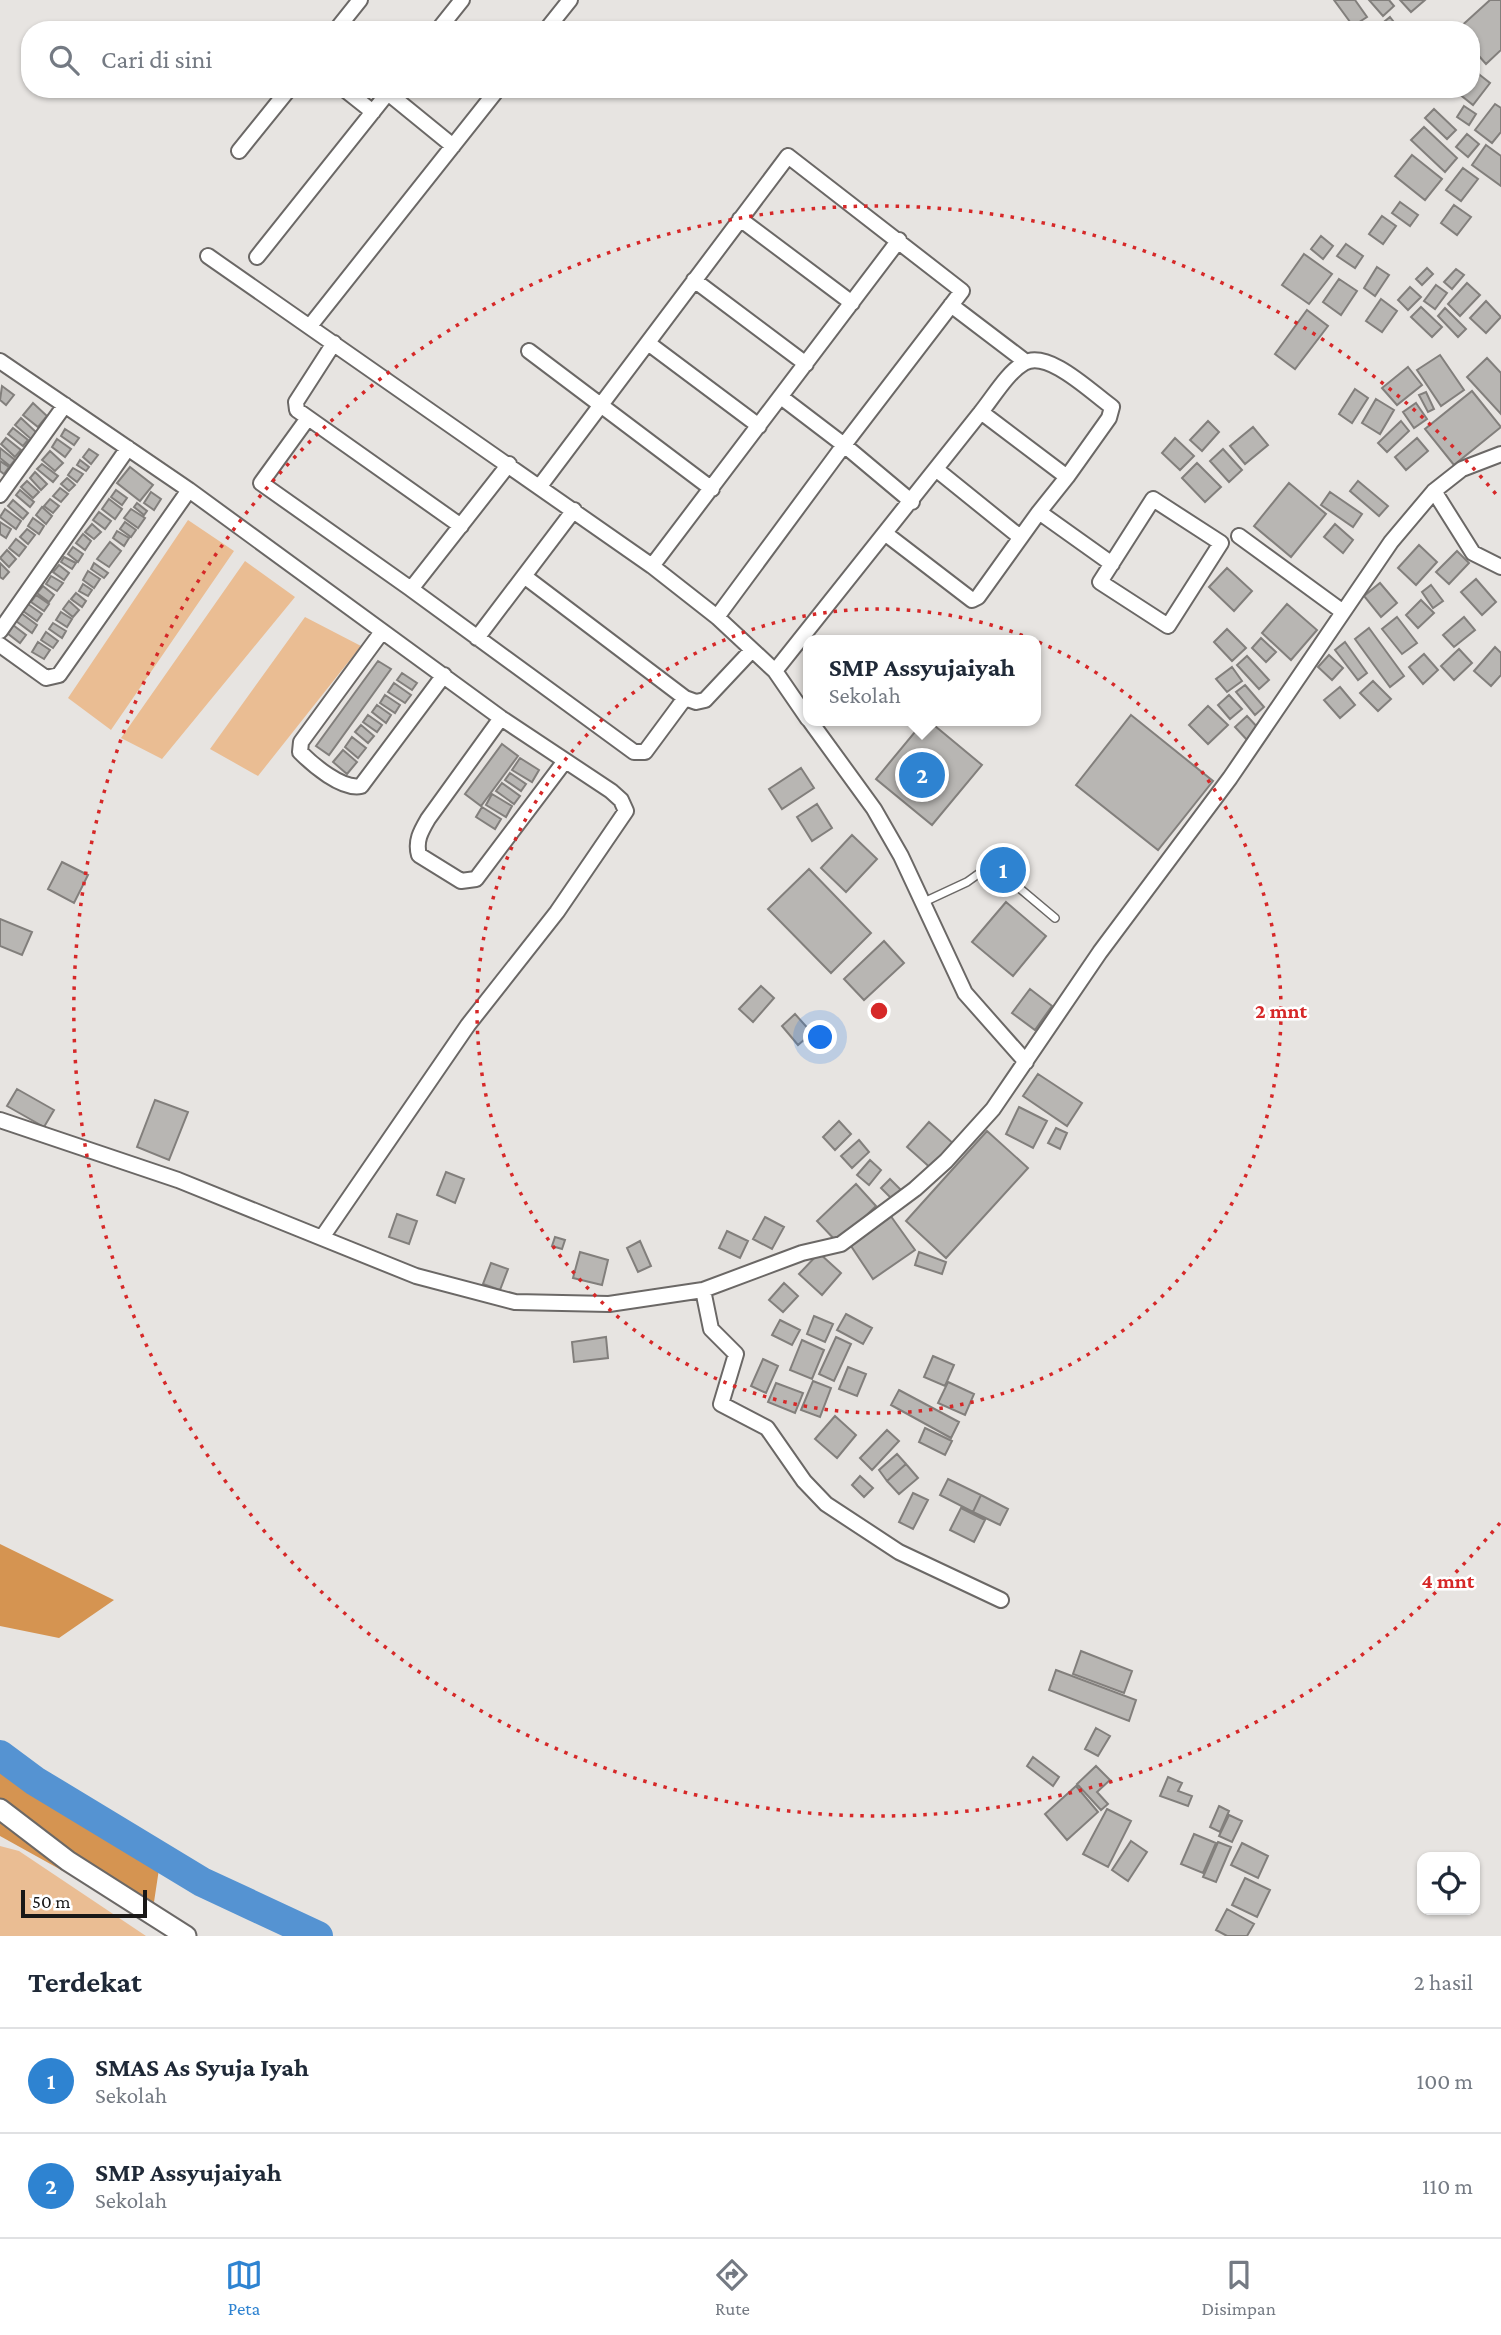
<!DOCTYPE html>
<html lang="id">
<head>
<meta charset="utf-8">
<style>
  :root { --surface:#fff; --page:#f2f2f3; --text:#1f2937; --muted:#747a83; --line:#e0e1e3; --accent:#2e83d1 }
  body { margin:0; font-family:"Crimson Pro",serif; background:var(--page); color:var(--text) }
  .controls { position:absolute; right:21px; bottom:21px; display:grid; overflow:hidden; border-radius:14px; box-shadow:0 2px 5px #0004 }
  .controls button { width:63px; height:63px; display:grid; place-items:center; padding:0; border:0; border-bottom:2px solid var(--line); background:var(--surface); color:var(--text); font:35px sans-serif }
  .scale { position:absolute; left:21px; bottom:18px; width:126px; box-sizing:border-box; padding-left:7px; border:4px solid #191817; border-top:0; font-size:19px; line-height:24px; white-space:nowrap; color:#191817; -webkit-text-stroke:5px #fff; paint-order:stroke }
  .you { position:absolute; left:821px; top:1038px; width:24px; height:24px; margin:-18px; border:5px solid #fff; border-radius:50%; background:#1a73e8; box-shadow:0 0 0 10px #1a73e833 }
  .badge { display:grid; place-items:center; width:46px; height:46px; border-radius:50%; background:var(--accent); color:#fff; font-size:23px; font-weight:700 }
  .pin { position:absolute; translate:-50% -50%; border:4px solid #fff; box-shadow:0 2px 7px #0006 }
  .popup { position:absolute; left:803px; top:635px; width:238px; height:91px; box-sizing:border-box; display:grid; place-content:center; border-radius:14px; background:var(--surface); filter:drop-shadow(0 2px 5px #0005); font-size:23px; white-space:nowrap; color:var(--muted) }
  .popup b { font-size:26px; color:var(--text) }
  .popup::after { content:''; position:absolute; left:50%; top:100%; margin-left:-14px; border:14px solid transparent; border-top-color:var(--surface) }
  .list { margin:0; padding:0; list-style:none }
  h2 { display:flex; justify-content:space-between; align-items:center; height:91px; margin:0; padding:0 28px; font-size:30px }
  h2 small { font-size:23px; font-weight:400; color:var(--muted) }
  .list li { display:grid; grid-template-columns:46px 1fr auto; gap:21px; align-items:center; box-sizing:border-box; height:105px; padding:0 28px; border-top:2px solid var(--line) }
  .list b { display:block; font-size:26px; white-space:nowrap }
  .list p { margin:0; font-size:23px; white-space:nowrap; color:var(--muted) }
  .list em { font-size:23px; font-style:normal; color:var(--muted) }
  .icon { flex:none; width:38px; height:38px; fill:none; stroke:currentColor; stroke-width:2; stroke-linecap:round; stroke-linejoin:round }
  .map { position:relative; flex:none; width:1501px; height:1936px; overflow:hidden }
  .search { position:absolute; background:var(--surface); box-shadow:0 2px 5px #0004; left:21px; right:21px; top:21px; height:77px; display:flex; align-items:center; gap:18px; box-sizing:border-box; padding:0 24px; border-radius:28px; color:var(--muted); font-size:26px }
  .sheet { height:301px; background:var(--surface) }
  nav { display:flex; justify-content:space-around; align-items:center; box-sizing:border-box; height:98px; border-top:2px solid var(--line); background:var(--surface); font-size:19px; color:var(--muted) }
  nav a { display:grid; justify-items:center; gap:4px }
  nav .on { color:var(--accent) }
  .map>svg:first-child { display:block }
  .green { fill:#eabd93 }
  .forest { fill:#d59451 }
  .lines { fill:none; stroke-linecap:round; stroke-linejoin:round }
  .river { stroke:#5593d2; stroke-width:30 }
  .building { fill:#b8b6b3; stroke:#827f7c; stroke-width:2 }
  .lane-casing { stroke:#6b6866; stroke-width:10 }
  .street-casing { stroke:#6b6866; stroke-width:18 }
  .secondary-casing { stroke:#6b6866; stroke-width:23 }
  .lane { stroke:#fff; stroke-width:7 }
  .street { stroke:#fff; stroke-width:14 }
  .secondary { stroke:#fff; stroke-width:19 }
  .ring { fill:none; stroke:#d62828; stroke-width:3.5; stroke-dasharray:3.5 7 }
  .centre { fill:#d62828; stroke:#fff; stroke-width:3.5 }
  .ring-label { font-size:21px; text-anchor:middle; font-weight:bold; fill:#d62828; stroke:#fff; stroke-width:5; stroke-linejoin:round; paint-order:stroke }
</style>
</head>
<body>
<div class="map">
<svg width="1501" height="1936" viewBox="0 0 1501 1936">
  <rect width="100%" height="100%" fill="#e7e4e1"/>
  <path class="green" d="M188,520L234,551L111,730L68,698Z
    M245,561L295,597L162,759L121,738Z
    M305,617L361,646L258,776L210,749Z
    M0,1846L19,1851L146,1936H0Z"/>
  <path class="forest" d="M0,1544L114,1600L59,1638L0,1626Z
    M0,1768L159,1869L154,1902L90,1886L0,1836Z"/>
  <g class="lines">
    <path class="river" d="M0,1755L35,1781L202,1882L318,1936"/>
  </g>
  <path class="building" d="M1334,0H1355L1367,17L1353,26Z
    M1369,0H1389L1394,6L1383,16Z
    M1400,0H1425L1411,12Z
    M1490,0H1501V50L1486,64L1471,47V30H1457Z
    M1390,17L1400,30H1374Z
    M1471,68L1490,83L1473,105L1453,89H1471Z
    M1495,104L1501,108V132L1492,143L1475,130Z
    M1464,106L1476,114L1469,125L1457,117Z
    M1434,109L1456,130L1447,139L1425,118Z
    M1424,127L1457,158L1445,172L1411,140Z
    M1467,134L1479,144L1468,157L1456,147Z
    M1486,145L1501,156V186L1472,165Z
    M1412,155L1442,179L1425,200L1395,176Z
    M1463,168L1478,179L1461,201L1446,190Z
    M1400,202L1418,215L1410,226L1392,213Z
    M1454,205L1471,217L1457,235L1441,223Z
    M1382,216L1396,226L1383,244L1369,234Z
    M1321,236L1333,246L1323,259L1311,249Z
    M1346,244L1363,256L1355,268L1337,256Z
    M1304,254L1332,274L1309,304L1282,285Z
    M1377,267L1389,275L1375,296L1364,288Z
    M1427,268L1433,274L1422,285L1416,279Z
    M1456,269L1464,275L1452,289L1444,282Z
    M1339,279L1357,291L1341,315L1323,302Z
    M1467,283L1480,295L1460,316L1448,304Z
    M1436,285L1447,293L1435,309L1424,301Z
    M1410,287L1421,297L1408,310L1398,300Z
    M1381,299L1397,311L1382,332L1366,321Z
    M1486,301L1501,317L1486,333L1470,318Z
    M1421,307L1442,327L1432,337L1411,317Z
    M1445,308L1466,329L1458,337L1438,316Z
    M1307,310L1328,326L1295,369L1275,354Z
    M1440,355L1464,390L1441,406L1417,370Z
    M1487,358L1501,373V414L1467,377Z
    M1408,367L1422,385L1397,405L1382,388Z
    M2,386L14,395L6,405L0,400Z
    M1355,389L1368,398L1352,423L1339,414Z
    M1472,391L1501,427L1454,465L1425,429Z
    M1426,392L1434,409L1428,412L1419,395Z
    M1376,399L1394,410L1380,434L1362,423Z
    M33,403L47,416L38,427L23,415Z
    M1416,403L1427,419L1414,428L1403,412Z
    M21,418L37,433L31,439L15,425Z
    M1208,421L1219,432L1202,451L1190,440Z
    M1401,421L1409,431L1387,452L1378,443Z
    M1253,427L1268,445L1245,464L1230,446Z
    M13,428L28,440L23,446L8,434Z
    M65,429L79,438L74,445L61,436Z
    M6,438L21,450L15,457L1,444Z
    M1175,438L1194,456L1180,470L1162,453Z
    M1417,438L1428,451L1406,470L1395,457Z
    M57,439L71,449L65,457L52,447Z
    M0,448L15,460L10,466L0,458Z
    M89,449L98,455L91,464L83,457Z
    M1223,449L1242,470L1229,482L1210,461Z
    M50,451L63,463L55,471L42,460Z
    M80,460L89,467L86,471L77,465Z
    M0,461L9,467L4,474L0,471Z
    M1197,463L1221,487L1205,502L1182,478Z
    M42,464L58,476L53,482L37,469Z
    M130,467L153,485L140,501L117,483Z
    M73,468L83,474L77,482L68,475Z
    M35,472L47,484L41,490L30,478Z
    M67,478L75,485L69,491L61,484Z
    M27,481L39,492L33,498L21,487Z
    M1358,481L1388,506L1379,516L1350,491Z
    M1289,483L1326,514L1291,557L1254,526Z
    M60,488L68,494L61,502L53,496Z
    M20,490L34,502L30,507L16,495Z
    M116,490L127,498L122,505L111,497Z
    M151,492L161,499L154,510L144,503Z
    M1330,492L1362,514L1353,527L1321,505Z
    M50,499L59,506L53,513L44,506Z
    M109,499L122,509L115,519L102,509Z
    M13,500L28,513L23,519L8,506Z
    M137,503L147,511L144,515L134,507Z
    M42,507L52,516L46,524L36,515Z
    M5,509L21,521L16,529L0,517Z
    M131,509L145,518L138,528L124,518Z
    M99,512L111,521L105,529L93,520Z
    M33,518L44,526L39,534L28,526Z
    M0,522L11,529L6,538L0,534Z
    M125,522L136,530L131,537L120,529Z
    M92,524L101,532L94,539L85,532Z
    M1335,524L1353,540L1343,553L1324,537Z
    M27,529L35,535L28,544L20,537Z
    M117,531L129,538L124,546L113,538Z
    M83,534L91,541L85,550L76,543Z
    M16,539L26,547L19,556L9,548Z
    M110,542L121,551L109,567L97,559Z
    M1419,545L1437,562L1416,585L1398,568Z
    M73,547L83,554L78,562L68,554Z
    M7,550L16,559L9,567L0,558Z
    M1457,551L1469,563L1449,584L1436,572Z
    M64,557L76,563L72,569L61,562Z
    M0,563L9,572L3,579L0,577Z
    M94,563L108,573L104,578L91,569Z
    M59,565L69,573L64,580L53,572Z
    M1227,568L1252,591L1234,611L1209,587Z
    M88,571L100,579L94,588L83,580Z
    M51,576L63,583L57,591L46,584Z
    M1476,579L1496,602L1482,615L1461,592Z
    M1380,583L1397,603L1381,617L1364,596Z
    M83,584L92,590L88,596L79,591Z
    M1431,585L1443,601L1433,608L1422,592Z
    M43,586L54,595L49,602L37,593Z
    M76,593L86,601L82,607L71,599Z
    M36,595L49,604L44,611L31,602Z
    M1421,600L1434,613L1418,628L1406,615Z
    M69,601L79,610L73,617L63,609Z
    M28,604L42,614L37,621L23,611Z
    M1287,604L1317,630L1291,660L1262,633Z
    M61,612L72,619L67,627L56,620Z
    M21,613L37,625L32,633L16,621Z
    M1397,617L1417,643L1402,654L1382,629Z
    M1464,617L1475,630L1454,647L1443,635Z
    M53,623L66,631L62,638L49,629Z
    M13,625L26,635L20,643L7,633Z
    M1369,628L1404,676L1390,687L1355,639Z
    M1227,629L1246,648L1232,661L1214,642Z
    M46,632L58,641L53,648L41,640Z
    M1261,638L1276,652L1266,662L1252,648Z
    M38,642L50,650L44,659L32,652Z
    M1345,642L1367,673L1358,680L1335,650Z
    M1495,647L1501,653V675L1491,686L1474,671Z
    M1459,649L1472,663L1454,680L1441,666Z
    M1424,654L1438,670L1423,684L1409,667Z
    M1329,655L1343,668L1332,680L1318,667Z
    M1247,656L1269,680L1259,689L1237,665Z
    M378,661L391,669L329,755L316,746Z
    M1232,667L1242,681L1227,692L1216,679Z
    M402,673L417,683L412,690L397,680Z
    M1373,681L1391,699L1378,711L1360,693Z
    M394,683L411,695L405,703L388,692Z
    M1245,685L1264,707L1255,715L1236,692Z
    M1340,687L1355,705L1340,718L1324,700Z
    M385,695L400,705L395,713L380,703Z
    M1229,695L1242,709L1230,719L1218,705Z
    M377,705L391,715L386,723L372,712Z
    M1208,706L1228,725L1208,744L1189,725Z
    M368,715L382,725L377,732L363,722Z
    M1131,715L1213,781L1158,850L1076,785Z
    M1247,716L1260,730L1248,741L1235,727Z
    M924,721H929L982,765L932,825L876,779Z
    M361,725L374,736L368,743L355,732Z
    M352,737L366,748L358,758L345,747Z
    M502,744L518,756L481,806L465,794Z
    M343,750L357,762L347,774L333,762Z
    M520,758L539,770L532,782L512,770Z
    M801,768L814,788L782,809L769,789Z
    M510,773L526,784L521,791L505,780Z
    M502,783L520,796L514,804L496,791Z
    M492,794L512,806L506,817L486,805Z
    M817,804L832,828L812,841L797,817Z
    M482,807L501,819L495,829L476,817Z
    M852,835L877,859L846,892L821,868Z
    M62,862L88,875L74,903L48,889Z
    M809,869L871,933L831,973L768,909Z
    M1006,902L1046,936L1013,976L972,942Z
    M0,919L32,932L22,955L0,946Z
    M884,941L904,963L864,1000L844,979Z
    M761,986L774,998L753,1022L739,1009Z
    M1030,989L1052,1006L1035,1030L1012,1013Z
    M795,1014L812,1033L798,1045L782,1026Z
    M1038,1074L1082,1103L1067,1126L1023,1096Z
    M17,1089L54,1110L44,1127L7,1106Z
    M155,1100L188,1112L169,1160L137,1147Z
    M1019,1107L1047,1121L1033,1148L1006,1134Z
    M839,1121L851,1134L835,1150L823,1137Z
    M929,1122L955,1145L933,1170L907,1147Z
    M1056,1128L1067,1133L1060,1149L1048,1143Z
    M987,1131L1028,1168L946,1258L906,1221Z
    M859,1140L869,1152L852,1168L841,1156Z
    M870,1160L881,1170L869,1185L857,1175Z
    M446,1172L464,1179L455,1203L437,1195Z
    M890,1179L901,1190L892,1199L881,1188Z
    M856,1184L876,1206L838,1243L817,1221Z
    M397,1214L417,1221L409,1244L389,1237Z
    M890,1215L915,1250L873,1279L849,1243Z
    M765,1217L784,1227L772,1249L753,1239Z
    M727,1231L748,1241L740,1258L719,1248Z
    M555,1237L565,1240L562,1249L552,1246Z
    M640,1241L651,1266L638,1272L627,1248Z
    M580,1252L608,1260L602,1285L573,1278Z
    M919,1252L946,1262L942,1274L915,1265Z
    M819,1253L841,1273L822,1295L799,1274Z
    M491,1263L508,1269L500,1290L483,1284Z
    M784,1283L798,1296L783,1312L769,1300Z
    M846,1314L872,1328L863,1344L837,1330Z
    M814,1316L833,1324L825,1342L807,1334Z
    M780,1320L800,1330L792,1345L772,1335Z
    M606,1337L608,1358L574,1362L572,1342Z
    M836,1337L851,1344L834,1381L819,1374Z
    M802,1340L824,1350L812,1379L790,1370Z
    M933,1356L954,1365L945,1386L924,1377Z
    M763,1359L778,1366L766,1393L751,1386Z
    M848,1367L866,1374L857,1396L839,1389Z
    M813,1381L831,1388L820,1417L801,1410Z
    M948,1382L974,1394L965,1415L938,1403Z
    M776,1383L803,1393L795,1413L768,1402Z
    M899,1390L959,1422L951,1438L891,1405Z
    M835,1416L856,1435L837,1458L815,1439Z
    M925,1428L952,1441L945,1455L919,1442Z
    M887,1430L899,1441L872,1470L860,1458Z
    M897,1454L906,1464L887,1481L879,1470Z
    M906,1464L918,1478L899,1494L887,1481Z
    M860,1476L873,1488L864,1497L852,1485Z
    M948,1479L981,1495L973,1512L940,1495Z
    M913,1493L928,1500L913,1529L899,1522Z
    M981,1495L1008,1509L1000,1525L973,1512Z
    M961,1508L985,1520L974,1542L950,1530Z
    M1081,1651L1132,1671L1124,1693L1073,1674Z
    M1056,1670L1136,1700L1129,1721L1049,1690Z
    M1096,1728L1110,1736L1098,1756L1085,1749Z
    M1033,1757L1059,1777L1053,1786L1027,1766Z
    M1096,1766L1110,1780L1097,1792L1108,1804L1101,1810L1077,1784Z
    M1168,1777L1182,1783L1178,1791L1192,1796L1188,1806L1160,1796Z
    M1076,1786L1098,1812L1067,1840L1045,1814Z
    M1219,1806L1229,1811L1220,1832L1210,1827Z
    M1107,1809L1131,1821L1108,1867L1083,1854Z
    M1229,1815L1242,1821L1232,1842L1219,1836Z
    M1194,1834L1216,1843L1203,1873L1181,1864Z
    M1131,1841L1147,1852L1128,1881L1112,1870Z
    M1218,1842L1231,1847L1216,1882L1203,1877Z
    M1242,1843L1268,1856L1258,1878L1231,1865Z
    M1245,1878L1270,1890L1257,1917L1232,1905Z
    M1227,1909L1254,1924L1247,1936H1227L1216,1930Z"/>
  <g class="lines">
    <g class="lane-casing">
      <path id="lane" d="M924,902L967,882L981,872L999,871L1055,918"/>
    </g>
    <g class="street-casing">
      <path id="street" d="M336,30L360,0
        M438,30L462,0
        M546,30L570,0
        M344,89L373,112
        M388,93L453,146
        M239,151L289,89
        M740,219L852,303
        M208,256L652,566L717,617L775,671L808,719
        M257,257L391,89
        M694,280L806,364
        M951,305L1026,362
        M310,326L498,89
        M334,343L296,402L297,410L461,526
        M648,343L759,426
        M529,351L712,489
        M0,361L189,490L501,718L611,791L621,800L626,811L557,912L468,1025L323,1236
        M981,412L1067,477L1039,512L1112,564
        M308,418L261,483L411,589
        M509,464L411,589L634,752H645L685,698
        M937,470L1020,537
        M540,486L788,156L962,291L844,445L781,397
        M1434,491L1473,553L1501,567
        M0,495L65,405
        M1153,499L1221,543L1168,626L1100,582Z
        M886,534L972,600L978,597L1039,512
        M1239,536L1343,612
        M652,566L899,240
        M524,576L685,698L696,702L705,700L752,650
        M717,617L844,445L912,502
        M0,631L128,448
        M381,633L301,742L300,752C313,765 342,790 361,786L444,675
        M477,638L574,510
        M0,645L46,678L59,675L189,490
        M775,671L981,412C994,396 1007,373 1024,363C1048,349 1092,393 1112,407L1109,418L1067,477
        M501,718L428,819C421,831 415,841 419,855L461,881L476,879L565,761
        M810,721L874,809L901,856L965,993L1026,1062
        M0,1120L178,1180L416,1276L515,1302L609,1304L703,1290L802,1253L841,1244L915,1189L946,1161L993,1109L1100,952L1230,778L1391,542L1434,491L1462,469L1501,454
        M703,1290L711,1329L736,1354L721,1404L767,1428L804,1481L826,1504L899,1552L1001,1600"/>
    </g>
    <g class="secondary-casing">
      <path id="secondary" d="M0,1809L68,1861L186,1936"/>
    </g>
    <use href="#lane" class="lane"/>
    <use href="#street" class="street"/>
    <use href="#secondary" class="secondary"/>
  </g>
  <g class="ring">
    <circle cx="879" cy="1011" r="402"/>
    <path d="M1500 1523A805 805 0 1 1 1500 499"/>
  </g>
  <circle cx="879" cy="1011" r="10" class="centre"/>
  <g class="ring-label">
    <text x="1281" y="1018">2 mnt</text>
    <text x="1448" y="1588">4 mnt</text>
  </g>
</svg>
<div class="controls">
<button><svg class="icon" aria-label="locate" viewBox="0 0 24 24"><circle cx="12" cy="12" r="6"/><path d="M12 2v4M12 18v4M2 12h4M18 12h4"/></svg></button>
</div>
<div class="scale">50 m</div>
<div class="you"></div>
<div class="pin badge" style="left:1003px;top:870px">1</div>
<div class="pin badge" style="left:922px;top:775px">2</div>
<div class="popup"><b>SMP Assyujaiyah</b>Sekolah</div>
<div class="search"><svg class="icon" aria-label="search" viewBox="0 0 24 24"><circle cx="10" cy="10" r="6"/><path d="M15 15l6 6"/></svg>Cari di sini</div>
</div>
<section class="sheet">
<h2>Terdekat<small>2 hasil</small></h2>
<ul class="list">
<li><span class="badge">1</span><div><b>SMAS As Syuja Iyah</b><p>Sekolah</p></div><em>100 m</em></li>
<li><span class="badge">2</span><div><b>SMP Assyujaiyah</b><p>Sekolah</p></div><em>110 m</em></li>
</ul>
</section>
<nav>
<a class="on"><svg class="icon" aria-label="map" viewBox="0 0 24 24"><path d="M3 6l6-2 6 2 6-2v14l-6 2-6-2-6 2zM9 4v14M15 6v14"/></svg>Peta</a>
<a><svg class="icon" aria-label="directions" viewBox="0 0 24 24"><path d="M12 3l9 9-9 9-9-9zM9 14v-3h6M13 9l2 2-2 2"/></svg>Rute</a>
<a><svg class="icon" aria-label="saved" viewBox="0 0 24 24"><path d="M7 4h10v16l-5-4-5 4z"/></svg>Disimpan</a>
</nav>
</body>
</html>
